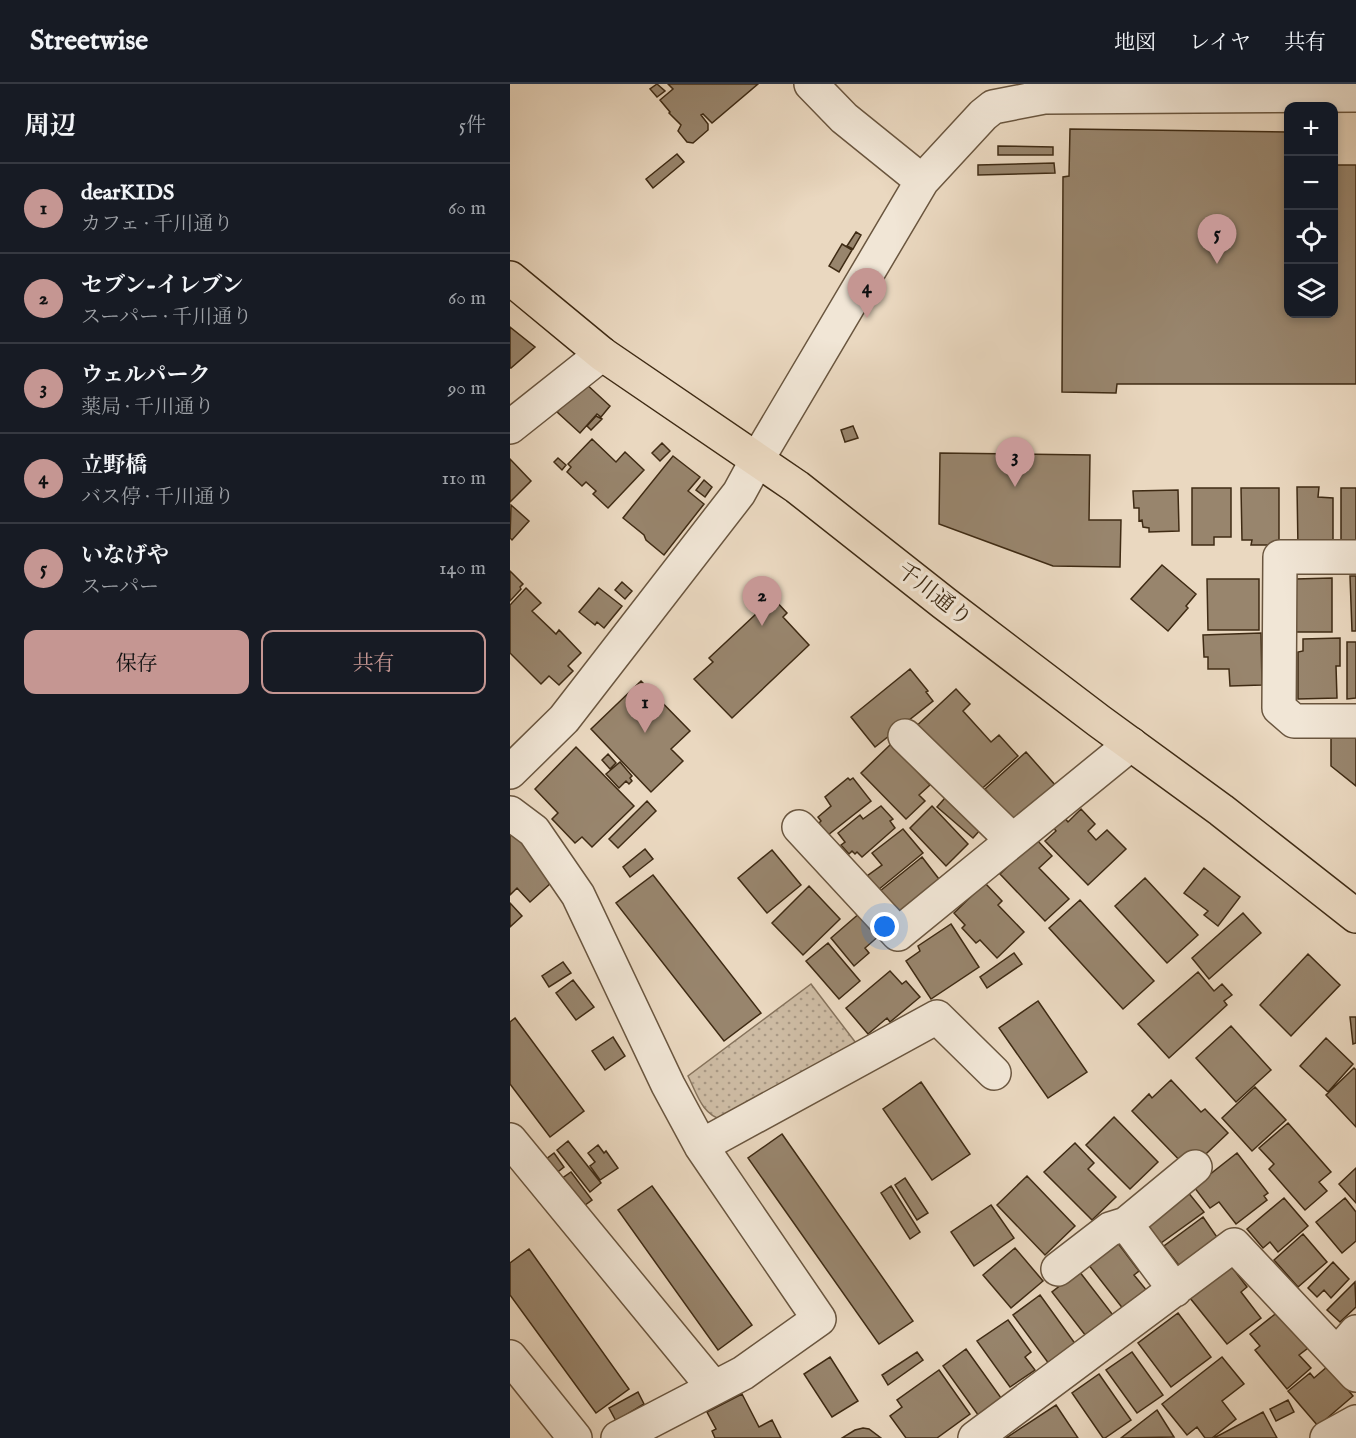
<!DOCTYPE html>
<html lang="ja">
<head>
<meta charset="utf-8">
<style>
  :root { --surface:#171b24; --page:#242831; --text:#f1f3f6; --muted:#9ea1a6; --line:#363941; --accent:#c59692 }
  body { margin:0; font-family:"IM FELL English","Noto Serif JP",serif; background:var(--page); color:var(--text) }
  .controls { position:absolute; right:18px; top:18px; display:grid; overflow:hidden; border-radius:12px; box-shadow:0 3px 9px #0003 }
  .controls button { width:54px; height:54px; display:grid; place-items:center; padding:0; border:0; border-bottom:2px solid var(--line); background:var(--surface); color:var(--text); font:30px sans-serif }
  .you { position:absolute; left:375px; top:843px; width:21px; height:21px; margin:-15px; border:4px solid #fff; border-radius:50%; background:#1a73e8; box-shadow:0 0 0 9px #1a73e833 }
  .badge { display:grid; place-items:center; width:39px; height:39px; border-radius:50%; background:var(--accent); color:#111; font-size:20px; font-weight:700 }
  .pin { position:absolute; translate:-50% -50px; filter:drop-shadow(0 2px 3px #0008) }
  .pin::after { content:''; position:absolute; top:32px; width:21px; height:18px; background:inherit; clip-path:polygon(0 0,100% 0,50% 100%) }
  .list { margin:0; padding:0; list-style:none }
  h2 { display:flex; justify-content:space-between; align-items:center; height:78px; margin:0; padding:0 24px; font-size:26px }
  h2 small { font-size:20px; font-weight:400; color:var(--muted) }
  .list li { display:grid; grid-template-columns:39px 1fr auto; gap:18px; align-items:center; box-sizing:border-box; height:90px; padding:0 24px; border-top:2px solid var(--line) }
  .list b { display:block; font-size:22px; white-space:nowrap }
  .list p { margin:0; font-size:20px; white-space:nowrap; color:var(--muted) }
  .list em { font-size:20px; font-style:normal; color:var(--muted) }
  .actions { display:flex; gap:12px; padding:18px 24px }
  .actions a { flex:1; padding:14px 0; border:2px solid var(--accent); border-radius:12px; text-align:center; font-size:21px; color:var(--accent) }
  .actions .main { background:var(--accent); color:#111 }
  .icon { flex:none; width:33px; height:33px; fill:none; stroke:currentColor; stroke-width:2; stroke-linecap:round; stroke-linejoin:round }
  .map { position:relative; flex:none; width:846px; height:1354px; overflow:hidden }
  header { display:flex; align-items:center; gap:36px; box-sizing:border-box; height:84px; padding:0 30px; background:var(--surface); border-bottom:2px solid var(--line) }
  header strong { font-size:28px }
  nav { display:flex; gap:33px; margin-inline-start:auto; font-size:21px }
  main { display:flex }
  aside { flex:1; background:var(--surface) }
  .map>svg:first-child { display:block }
  .park { fill:url(#park-dots); stroke:#86735c; stroke-width:1.5 }
  .building { fill:#98856d; stroke:#3f2b14; stroke-width:1.5 }
  .lines { fill:none; stroke-linecap:round; stroke-linejoin:round }
  .minor-casing { stroke:#6a563f; stroke-width:36 }
  .major-casing { stroke:#3f2b14; stroke-width:36 }
  .minor { stroke:#f1e6d6; stroke-width:33 }
  .major { stroke:#ead8c0; stroke-width:33 }
  .labels { text-anchor:middle; dominant-baseline:central; stroke-width:6; stroke-linejoin:round; paint-order:stroke }
  .street-label { font-size:22px; fill:#3f2b14; stroke:#f1e6d6 }
</style>
</head>
<body>
<header>
<strong>Streetwise</strong>
<nav><a>地図</a><a>レイヤ</a><a>共有</a></nav>
</header>
<main>
<aside>
<h2>周辺<small>5件</small></h2>
<ul class="list">
<li><span class="badge">1</span><div><b>dearKIDS</b><p>カフェ · 千川通り</p></div><em>60 m</em></li>
<li><span class="badge">2</span><div><b>セブン-イレブン</b><p>スーパー · 千川通り</p></div><em>60 m</em></li>
<li><span class="badge">3</span><div><b>ウェルパーク</b><p>薬局 · 千川通り</p></div><em>90 m</em></li>
<li><span class="badge">4</span><div><b>立野橋</b><p>バス停 · 千川通り</p></div><em>110 m</em></li>
<li><span class="badge">5</span><div><b>いなげや</b><p>スーパー</p></div><em>140 m</em></li>
</ul>
<div class="actions"><a class="main">保存</a><a>共有</a></div>
</aside>
<div class="map">
<svg width="846" height="1354" viewBox="0 0 846 1354">
  <defs>
    <pattern id="park-dots" width="8" height="8" patternUnits="userSpaceOnUse" patternTransform="scale(1.5)"><rect width="8" height="8" fill="#cdbba3"/><path d="M2 2h.1M6 6h.1" fill="none" stroke="#a89884" stroke-width="1.8" stroke-linecap="round"/></pattern>
  </defs>
  <rect width="100%" height="100%" fill="#ead8c0"/>
  <filter id="stains"><feTurbulence type="fractalNoise" baseFrequency=".00333" numOctaves="4"/><feColorMatrix values="0 0 0 0 .2 0 0 0 0 .09 0 0 0 0 .02 0 0 0 .5 -.17"/></filter>
  <radialGradient id="worn" r=".72"><stop offset=".6" stop-color="#630" stop-opacity="0"/><stop offset="1" stop-color="#630" stop-opacity=".3"/></radialGradient>
  <path class="park" d="M301,900L349,963L213,1036C192,1031 187,1010 178,992Z"/>
  <path class="building" d="M147,0L155,7L147,13L140,5Z
    M158,0H248L202,39L193,30L191,31L198,40V46L183,59L177,58L168,47L171,41L159,29L160,28L150,16L163,5Z
    M560,45L778,48V230H824V81H846V300H607L606,309L552,308L553,93L559,92Z
    M488,62L543,63V71H488Z
    M167,70L174,78L143,104L136,95Z
    M544,79L545,89L468,91V81Z
    M346,148L351,151L343,165L337,162Z
    M332,160L342,166L329,188L319,182Z
    M0,243L25,263L1,284H0Z
    M74,298L100,322L91,333L87,330L70,349L47,328Z
    M86,332L92,335L81,346L77,342Z
    M343,342L348,354L335,358L331,346Z
    M82,355L106,378L115,368L134,386L98,424L83,410L86,407L76,398L72,402L57,388L61,383L58,380Z
    M152,359L160,367L150,377L142,369Z
    M430,369L580,371L579,436H611L610,483L543,482L429,440Z
    M163,372L190,393L178,407L194,420L154,471L136,456L134,451L113,434Z
    M48,374L56,381L52,386L44,378Z
    M0,375L21,397L0,418Z
    M194,396L202,403L195,413L186,406Z
    M787,403H809L808,413L823,414V459L788,464Z
    M682,404H721V453H704V461H682Z
    M731,404H769V461H741L742,456H732Z
    M831,404H846V462H831Z
    M668,406L669,447L639,448V444L633,443L632,436L629,437V424H624L623,407Z
    M1,421L19,437L2,456L0,454Z
    M652,481L686,510L676,522L678,524L658,547L621,515Z
    M0,487L13,500L10,503L11,505L0,517Z
    M840,492H846V547H842Z
    M822,494V548H786V495Z
    M697,495H749V546H698Z
    M112,498L122,507L115,515L105,506Z
    M16,504L31,519L22,527L46,550L49,546L71,569L58,582L63,587L49,601L39,592L31,600L0,569V521Z
    M89,504L112,522L94,544L87,538L85,541L69,528Z
    M263,514L277,529L273,533L299,561L222,634L184,595L203,578L199,574Z
    M751,549L752,601L720,602L719,585H698V573H694L693,551Z
    M830,554V582H826L827,614L788,615V568L793,567V555Z
    M837,558H846V614L837,615Z
    M400,585L418,607L416,608L423,617L365,663L341,633Z
    M131,597L180,647L161,665L173,677L141,708L81,645Z
    M446,605L460,620L453,627L481,658L489,651L508,672L466,710L400,648Z
    M821,654H846V702L821,682Z
    M381,660L420,701L409,711L415,717L396,735L351,689Z
    M66,663L124,722L82,763L72,753L65,759L42,735L48,729L25,705Z
    M516,668L546,702L505,739L475,705Z
    M98,670L106,679L100,685L92,676Z
    M110,678L122,692L120,694L122,697L119,700L116,697L109,704L96,690Z
    M338,694L340,696L343,694L361,717L318,751L309,739L311,737L308,733L321,722L315,713Z
    M443,705L478,737L463,754L427,723Z
    M137,717L146,727L108,764L99,755Z
    M371,722L383,735L380,737L385,744L352,773L347,768L345,770L342,767L339,770L331,761L335,758L328,749L350,731L353,735Z
    M422,722L458,760L436,782L400,744Z
    M571,725L585,740L578,747L586,756L597,746L616,765L578,801L535,757L546,747L543,743L553,732L558,738Z
    M0,741L41,799L20,818L7,804L0,811Z
    M393,745L413,769L368,806L357,792L372,781L362,769Z
    M526,755L542,772L529,784L559,815L535,837L490,790Z
    M135,765L143,775L120,793L113,783Z
    M262,766L291,801L257,829L228,794Z
    M412,773L432,799L391,832L370,807Z
    M694,784L730,813L708,842L694,831L698,827L674,809Z
    M143,791L251,929L214,957L106,819Z
    M635,794L688,851L657,879L605,822Z
    M475,799L492,817L488,821L514,848L487,874L470,856L466,859L452,844L455,841L444,829Z
    M299,802L330,835L293,871L262,839Z
    M570,816L644,897L613,925L539,844Z
    M0,819L12,832L0,843Z
    M351,828L370,851L355,864L359,869L344,882L321,854Z
    M733,829L751,849L699,895L682,874Z
    M441,840L469,883L421,915L396,877L410,867L408,862Z
    M318,859L350,897L329,915L296,877Z
    M504,869L512,880L477,904L470,893Z
    M798,870L830,901L781,952L750,921Z
    M53,878L61,889L39,903L32,892Z
    M380,887L392,900L396,897L410,913L380,938L377,934L358,950L336,924Z
    M688,888L704,907L712,900L722,911L714,917L717,921L659,974L628,940Z
    M63,896L84,923L66,936L46,909Z
    M528,917L577,988L538,1014L489,944Z
    M840,933H846V959L843,960Z
    M5,934L74,1027L40,1053L0,1000V938Z
    M721,942L761,986L726,1018L686,974Z
    M103,953L115,972L95,986L82,967Z
    M816,954L843,980L818,1008L790,982Z
    M844,984L846,986V1043L816,1011Z
    M661,996L691,1028L695,1025L718,1049L679,1086L622,1027L639,1010L642,1014Z
    M411,998L460,1070L422,1096L373,1025Z
    M745,1003L776,1036L742,1067L712,1034Z
    M604,1033L648,1078L620,1105L576,1061Z
    M778,1039L821,1088L809,1098L817,1107L795,1126L759,1085L764,1080L749,1064Z
    M272,1050L403,1237L369,1260L238,1074Z
    M58,1057L91,1099L80,1108L47,1066Z
    M565,1059L584,1079L578,1085L606,1113L582,1136L534,1088Z
    M88,1061L94,1069L96,1067L108,1084L90,1096L80,1082L85,1078L78,1069Z
    M44,1069L54,1083L45,1090L35,1076Z
    M727,1069L758,1109L754,1112L757,1116L726,1140L709,1118L700,1124L684,1103Z
    M846,1084V1119L829,1100Z
    M61,1088L82,1116L71,1124L51,1095Z
    M517,1092L565,1142L535,1171L487,1121Z
    M395,1094L418,1129L407,1136L385,1101Z
    M142,1102L242,1241L208,1266L108,1126Z
    M381,1102L410,1148L400,1155L371,1109Z
    M677,1107L694,1128L651,1159L636,1139Z
    M774,1114L798,1142L768,1168L760,1158L753,1164L737,1145Z
    M835,1114L846,1128V1157L832,1169L806,1138Z
    M481,1121L504,1154L464,1182L441,1148Z
    M693,1133L709,1156L671,1184L654,1162Z
    M793,1150L817,1178L788,1203L764,1176Z
    M607,1158L629,1187L624,1191L638,1208L614,1226L578,1180Z
    M505,1164L533,1197L501,1224L473,1191Z
    M19,1165L119,1305L86,1329L0,1211V1179Z
    M823,1178L839,1195L821,1214L814,1206L807,1213L798,1204Z
    M721,1182L737,1203L731,1208L751,1234L717,1260L680,1214Z
    M569,1187L606,1235L579,1256L542,1208Z
    M845,1198L846,1223L830,1238L817,1226Z
    M530,1211L569,1265L542,1284L503,1231Z
    M769,1227L798,1264L789,1271L801,1284L777,1305L745,1266L750,1262L740,1250Z
    M668,1229L701,1273L661,1303L628,1259Z
    M498,1236L521,1268L515,1273L525,1286L500,1303L467,1257Z
    M456,1265L494,1318L471,1335L433,1282Z
    M407,1268L413,1276L378,1301L372,1291Z
    M622,1268L653,1311L627,1329L596,1286Z
    M320,1273L348,1317L322,1333L294,1290Z
    M712,1273L734,1300L712,1317L726,1335L702,1354H695L687,1343L677,1351L652,1320Z
    M818,1282L843,1312L808,1342L778,1307L800,1289L804,1294Z
    M429,1286L460,1330L427,1354H396L380,1332L392,1323L387,1316Z
    M589,1290L621,1336L595,1354H593L562,1309Z
    M128,1308L134,1320L106,1337L99,1324Z
    M232,1310L249,1343L262,1336L271,1354H205L202,1347L206,1345L197,1328Z
    M778,1316L784,1328L766,1337L760,1325Z
    M546,1321L568,1354H496Z
    M647,1326L664,1353L611,1354Z
    M753,1328L767,1354H704Z
    M353,1344L359,1345L371,1354H332L345,1346Z"/>
  <g class="lines">
    <g class="minor-casing">
      <path id="minor" d="M301,0L334,34L412,97
        M0,343L92,270
        M846,473H770L769,624L784,637H846
        M395,652L502,756
        M0,688L54,635L229,409L248,374L412,97L473,31L483,23L534,13L846,11
        M0,729L24,747L68,811L158,1001L191,1062L309,1235L233,1289L108,1354
        M289,743L388,850L621,660
        M0,1056L204,1304
        M191,1062L427,933L484,989
        M616,1140L685,1083
        M548,1185L600,1145L616,1140L665,1206
        M827,1270L846,1248
        M0,1273L65,1354
        M465,1354L724,1161L846,1291
        M817,1354L846,1338"/>
    </g>
    <g class="major-casing">
      <path id="major" d="M0,194L92,270L287,403L434,519L589,637L711,726L846,832"/>
    </g>
    <use href="#minor" class="minor"/>
    <use href="#major" class="major"/>
  </g>
  <g class="labels">
    <g class="street-label">
      <text transform="translate(424 511) rotate(38)">千川通り</text>
    </g>
  </g>
  <rect width="100%" height="100%" filter="url(#stains)"/>
  <rect width="100%" height="100%" fill="url(#worn)"/>
</svg>
<div class="controls">
<button>+</button>
<button>−</button>
<button><svg class="icon" aria-label="locate" viewBox="0 0 24 24"><circle cx="12" cy="12" r="6"/><path d="M12 2v4M12 18v4M2 12h4M18 12h4"/></svg></button>
<button><svg class="icon" aria-label="layers" viewBox="0 0 24 24"><path d="M12 4l9 5-9 5-9-5zM3 14l9 5 9-5"/></svg></button>
</div>
<div class="you"></div>
<div class="pin badge" style="left:135px;top:649px">1</div>
<div class="pin badge" style="left:252px;top:542px">2</div>
<div class="pin badge" style="left:505px;top:403px">3</div>
<div class="pin badge" style="left:357px;top:234px">4</div>
<div class="pin badge" style="left:707px;top:180px">5</div>
</div>
</main>
</body>
</html>
